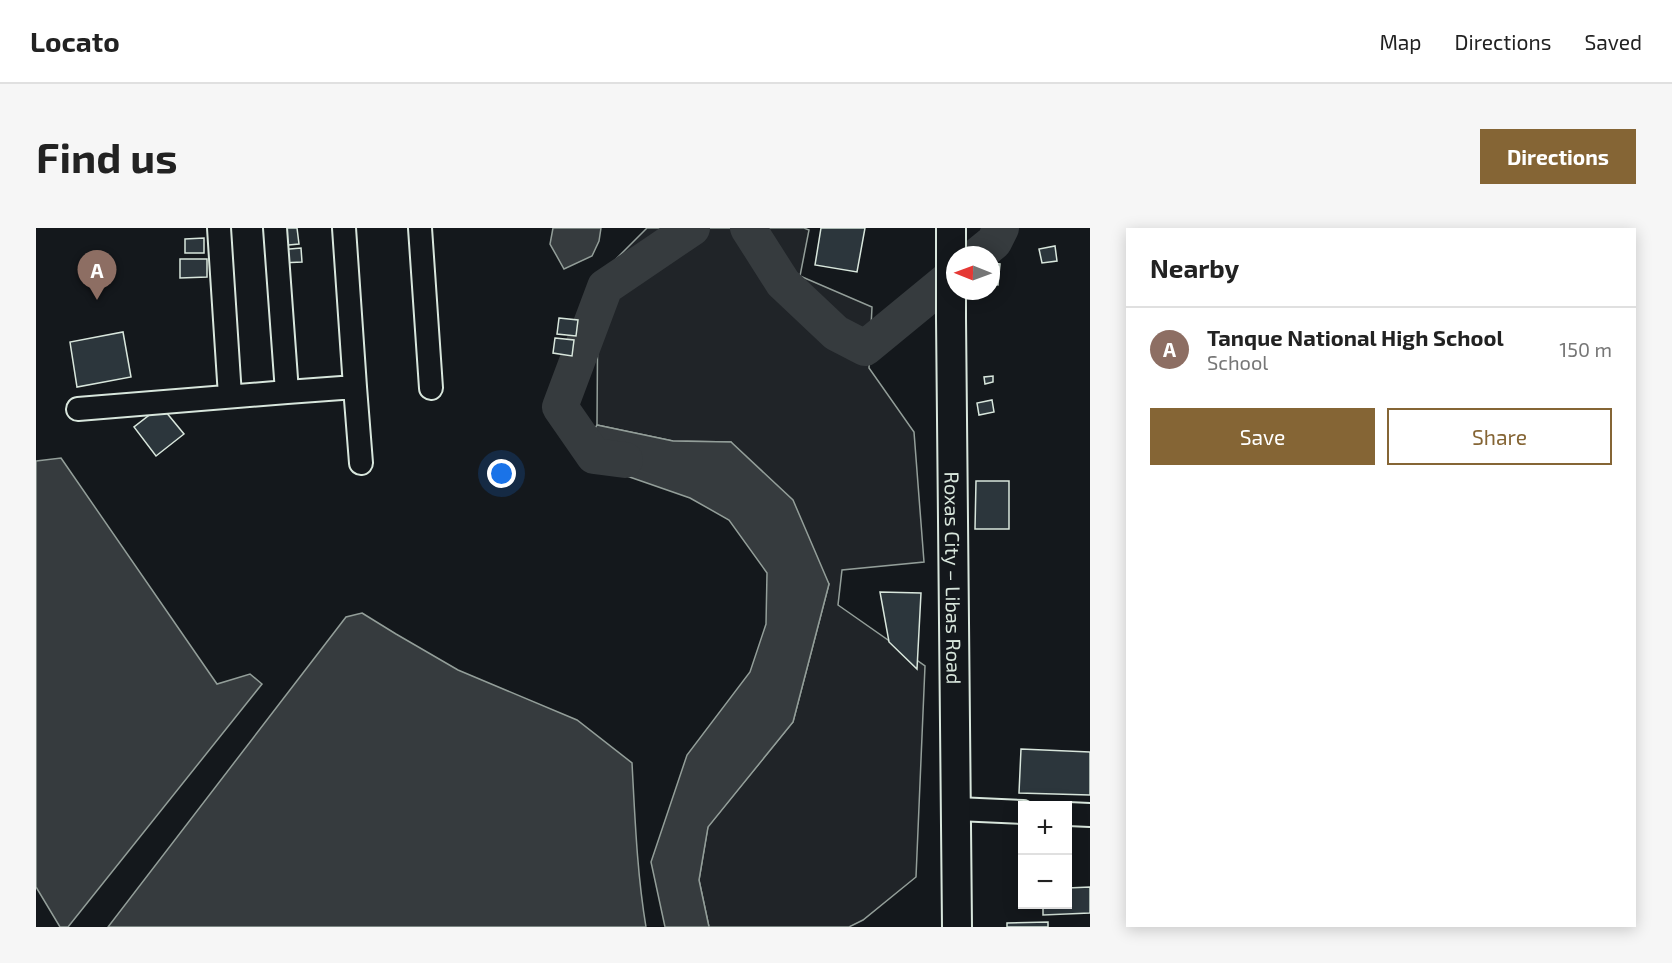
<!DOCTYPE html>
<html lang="en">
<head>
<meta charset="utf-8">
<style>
  :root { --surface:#fff; --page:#f6f6f6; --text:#222; --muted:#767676; --line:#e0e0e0; --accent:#856535 }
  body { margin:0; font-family:"Exo 2",sans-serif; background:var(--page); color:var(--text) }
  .controls { position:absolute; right:18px; bottom:18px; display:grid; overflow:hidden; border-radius:0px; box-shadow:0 3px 15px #0003 }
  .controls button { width:54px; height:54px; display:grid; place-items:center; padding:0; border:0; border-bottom:2px solid var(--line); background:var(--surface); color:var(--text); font:30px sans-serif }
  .compass { position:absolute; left:910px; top:18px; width:54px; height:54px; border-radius:50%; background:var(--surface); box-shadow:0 3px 15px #0003; rotate:271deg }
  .you { position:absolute; left:466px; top:246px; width:21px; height:21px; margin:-15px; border:4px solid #fff; border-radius:50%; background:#1a73e8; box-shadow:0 0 0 9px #1a73e833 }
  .badge { display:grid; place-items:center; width:39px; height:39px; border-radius:50%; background:var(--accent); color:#fff; font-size:20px; font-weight:700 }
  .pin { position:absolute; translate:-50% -50px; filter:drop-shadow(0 2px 3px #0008) }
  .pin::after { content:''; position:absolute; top:32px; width:21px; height:18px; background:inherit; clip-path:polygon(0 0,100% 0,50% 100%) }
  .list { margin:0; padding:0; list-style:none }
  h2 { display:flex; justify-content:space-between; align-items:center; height:78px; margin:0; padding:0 24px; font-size:26px }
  h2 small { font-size:20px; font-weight:400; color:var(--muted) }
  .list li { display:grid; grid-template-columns:39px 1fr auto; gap:18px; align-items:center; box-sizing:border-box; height:84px; padding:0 24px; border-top:2px solid var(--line) }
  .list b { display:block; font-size:22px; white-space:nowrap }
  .list p { margin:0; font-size:20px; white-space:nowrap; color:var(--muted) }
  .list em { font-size:20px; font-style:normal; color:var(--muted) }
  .actions { display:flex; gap:12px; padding:18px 24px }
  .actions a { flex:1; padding:14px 0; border:2px solid var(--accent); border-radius:0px; text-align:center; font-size:21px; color:var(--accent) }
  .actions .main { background:var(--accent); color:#fff }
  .map { position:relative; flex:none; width:1054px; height:699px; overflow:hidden; border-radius:0px }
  header { display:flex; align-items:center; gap:36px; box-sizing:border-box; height:84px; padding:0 30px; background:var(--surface); border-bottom:2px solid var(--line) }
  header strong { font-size:28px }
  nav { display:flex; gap:33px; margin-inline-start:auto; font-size:21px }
  .intro { display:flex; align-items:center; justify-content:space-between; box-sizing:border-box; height:144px; padding:0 36px }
  h1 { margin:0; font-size:42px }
  .button { padding:15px 27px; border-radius:0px; background:var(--accent); color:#fff; font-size:21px; font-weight:700 }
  main { display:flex; gap:36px; padding:0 36px }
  aside { flex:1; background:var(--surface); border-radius:0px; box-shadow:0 3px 15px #0003 }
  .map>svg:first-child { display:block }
  .green { fill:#202428; stroke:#939e99; stroke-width:1.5 }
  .water { fill:#363b3e; stroke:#939e99; stroke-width:1.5 }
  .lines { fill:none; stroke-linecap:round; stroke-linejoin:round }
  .river { stroke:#363b3e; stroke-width:36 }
  .building { fill:#2c363c; stroke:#d8e6dc; stroke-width:1.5 }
  .minor-casing { stroke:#d8e6dc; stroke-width:26 }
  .major-casing { stroke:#d8e6dc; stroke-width:32 }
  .minor { stroke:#14181c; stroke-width:22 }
  .major { stroke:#14181c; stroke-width:28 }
  .labels { text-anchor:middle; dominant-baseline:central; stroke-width:4.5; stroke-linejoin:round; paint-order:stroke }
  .street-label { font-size:20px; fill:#d8e6dc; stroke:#14181c }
</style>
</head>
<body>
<header>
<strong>Locato</strong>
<nav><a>Map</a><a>Directions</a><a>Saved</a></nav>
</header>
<div class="intro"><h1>Find us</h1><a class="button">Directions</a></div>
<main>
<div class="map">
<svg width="1054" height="699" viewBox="0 0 1054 699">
  <rect width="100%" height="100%" fill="#14181c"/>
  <path class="green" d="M611,0H768L773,2L764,48L836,79L833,140L878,204L888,334L806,342L802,377L889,438L880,649L827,692L813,699H673L663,652L672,598L757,494L793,356L695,214L637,213L561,197L562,49Z"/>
  <path class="water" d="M517,0H565L563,13L556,28L528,41L514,16Z
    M561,197L637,213L695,214L757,272L793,356L757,494L672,599L663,652L673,699H629L615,634L651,527L714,444L730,396L731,345L693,292L654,270L585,246L541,226Z
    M25,230L181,456L214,446L226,456L32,699H24L0,659V233Z
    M326,385L360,406L422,442L541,492L596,535C599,590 601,645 610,699H72L310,389Z"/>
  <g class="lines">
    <path class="river" d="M712,0L747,55L800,105L829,120L919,46
      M942,27L958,14L965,0
      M589,232L558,228L524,179L569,59L656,0"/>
  </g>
  <path class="building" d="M241,0H261L263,16L242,18Z
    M785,0H829L821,44L779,37Z
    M168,10V25H149V11Z
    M1019,18L1021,33L1006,35L1003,21Z
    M265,20L266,34L244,35L242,22Z
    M144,31H171V49L144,50Z
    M955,35L964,36L962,57L955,56Z
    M523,90L542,92L540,108L521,106Z
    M87,104L95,149L41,159L34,114Z
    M519,110L538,112L536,128L517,125Z
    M957,148V154L949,156L948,149Z
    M956,172L958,184L943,187L941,175Z
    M125,178L148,206L120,228L98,199Z
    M940,253H973V301H939Z
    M844,364L885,365L881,441L853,414Z
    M985,521L1054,524V567L983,565Z
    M1054,659V685L1007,687V676H1032V660Z
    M1012,694V699H971V695Z"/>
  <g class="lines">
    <g class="minor-casing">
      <path id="minor" d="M183,0L194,168
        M239,0L251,164L319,159L325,235
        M308,0L319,159
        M384,0L395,160
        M42,181L251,164
        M921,581L987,584
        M1032,586L1054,587"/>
    </g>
    <g class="major-casing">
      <g id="major">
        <path id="s1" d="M915,0V90L921,699"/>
      </g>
    </g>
    <use href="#minor" class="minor"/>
    <use href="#major" class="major"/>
  </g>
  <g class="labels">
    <g class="street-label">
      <text stroke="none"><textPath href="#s1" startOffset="350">Roxas City – Libas Road</textPath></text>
    </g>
  </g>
</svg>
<div class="controls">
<button>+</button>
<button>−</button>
</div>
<svg class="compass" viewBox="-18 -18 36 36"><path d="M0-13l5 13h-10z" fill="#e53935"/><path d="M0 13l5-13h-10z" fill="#767676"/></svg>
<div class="you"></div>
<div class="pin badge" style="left:61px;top:72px;background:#8d6e63">A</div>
</div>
<aside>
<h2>Nearby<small></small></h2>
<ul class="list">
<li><span class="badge" style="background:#8d6e63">A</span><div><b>Tanque National High School</b><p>School</p></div><em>150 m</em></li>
</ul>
<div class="actions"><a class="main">Save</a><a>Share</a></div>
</aside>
</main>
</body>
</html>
